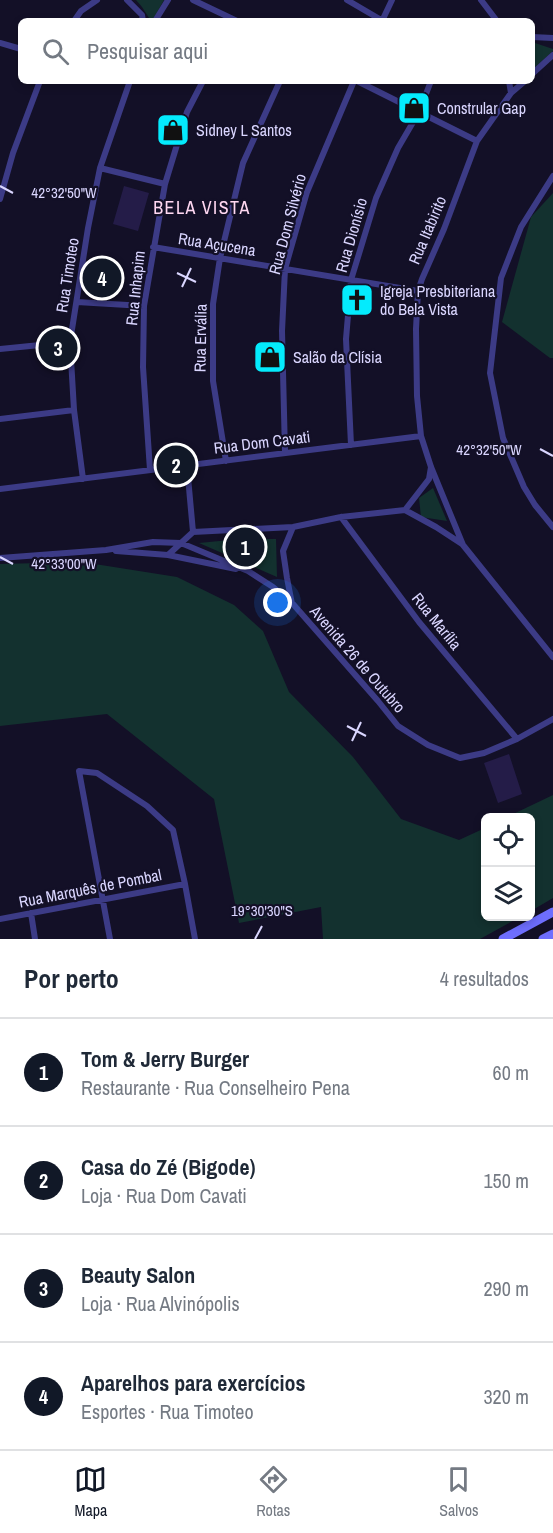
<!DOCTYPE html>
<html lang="pt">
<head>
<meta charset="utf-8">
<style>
  :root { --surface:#fff; --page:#f2f2f3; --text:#1f2937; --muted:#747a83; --line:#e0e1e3; --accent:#111827 }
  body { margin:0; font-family:"Archivo Narrow",sans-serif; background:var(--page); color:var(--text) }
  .controls { position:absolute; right:18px; bottom:18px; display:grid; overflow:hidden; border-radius:9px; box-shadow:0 3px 9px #0003 }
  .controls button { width:54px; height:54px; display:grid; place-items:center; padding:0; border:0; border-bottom:2px solid var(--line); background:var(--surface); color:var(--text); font:30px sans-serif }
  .you { position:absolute; left:278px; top:603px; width:21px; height:21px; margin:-15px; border:4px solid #fff; border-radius:50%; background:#1a73e8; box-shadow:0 0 0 9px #1a73e833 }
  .badge { display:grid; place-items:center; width:39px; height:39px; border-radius:50%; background:var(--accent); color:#fff; font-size:20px; font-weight:700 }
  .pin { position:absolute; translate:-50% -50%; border:3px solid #fff; box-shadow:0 2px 6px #0006 }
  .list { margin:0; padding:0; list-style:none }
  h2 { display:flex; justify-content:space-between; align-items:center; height:78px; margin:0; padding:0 24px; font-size:26px }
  h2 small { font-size:20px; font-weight:400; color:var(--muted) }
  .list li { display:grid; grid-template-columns:39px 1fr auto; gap:18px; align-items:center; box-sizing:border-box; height:108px; padding:0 24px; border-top:2px solid var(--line) }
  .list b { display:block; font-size:22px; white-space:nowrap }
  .list p { margin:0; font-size:20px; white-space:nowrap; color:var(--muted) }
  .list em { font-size:20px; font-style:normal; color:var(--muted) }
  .icon { flex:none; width:33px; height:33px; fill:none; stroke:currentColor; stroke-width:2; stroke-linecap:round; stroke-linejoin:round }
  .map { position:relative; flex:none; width:553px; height:939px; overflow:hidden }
  .search { position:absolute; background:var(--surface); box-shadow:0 3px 9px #0003; left:18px; right:18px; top:18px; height:66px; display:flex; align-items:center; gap:15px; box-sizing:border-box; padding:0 21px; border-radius:9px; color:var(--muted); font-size:22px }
  .sheet { height:510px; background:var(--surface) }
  nav { display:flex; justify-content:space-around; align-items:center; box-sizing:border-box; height:84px; border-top:2px solid var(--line); background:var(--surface); font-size:16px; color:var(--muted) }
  nav a { display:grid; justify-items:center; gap:3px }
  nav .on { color:var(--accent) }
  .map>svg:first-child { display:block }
  .green { fill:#13312f }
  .building { fill:#241c48 }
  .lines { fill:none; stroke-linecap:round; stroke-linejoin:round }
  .minor { stroke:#3c3b86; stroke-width:6 }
  .secondary { stroke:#6e6efe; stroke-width:9 }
  .ticks { fill:none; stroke:#dad6ff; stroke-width:2 }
  .labels { text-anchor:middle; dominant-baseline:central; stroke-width:4.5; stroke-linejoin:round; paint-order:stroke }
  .poi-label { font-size:16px; fill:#dad6ff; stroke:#131027; text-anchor:start }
  .street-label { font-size:16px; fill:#dad6ff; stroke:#131027 }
  .neighbourhood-label { font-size:18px; letter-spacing:1.5px; fill:#ffd8f2; stroke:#131027 }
  .ticks-label { font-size:15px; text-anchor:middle; fill:#dad6ff; stroke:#131027; stroke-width:4.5; stroke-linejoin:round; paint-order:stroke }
</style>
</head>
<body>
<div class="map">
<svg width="553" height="939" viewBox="0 0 553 939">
  <rect width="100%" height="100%" fill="#131027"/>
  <path class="green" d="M136,0H164L152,21H151L142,7Z
    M532,42L553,49V51L532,70Z
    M553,193V358H550L502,322L531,217Z
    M433,488L447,521L421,517L419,498Z
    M240,539H276L277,577L199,543Z
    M82,562L177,577L234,605L263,631L289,692L353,757L401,819L459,840L485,828L486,916L520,917L480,939H323L321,907L239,923L214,799L107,714L0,726V564Z
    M553,795V898L531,911L530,818L507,817Z"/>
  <path class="building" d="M124,186L149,193L138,231L113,224Z
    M509,754L522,794L498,803L484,763Z"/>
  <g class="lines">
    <path class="minor" d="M127,0L142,15L143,21
      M193,0L237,21
      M347,0L383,21
      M481,0L497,21
      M74,21L81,11L97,0
      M155,21L168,0
      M382,21L392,0
      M532,37L553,38
      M0,43L21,49
      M532,74L553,55
      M357,81L477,141
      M509,81L511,93
      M525,81L511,93L477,141L444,229L422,279L418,291L416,329L417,396L421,436L431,467L463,545L553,657
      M100,168L165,184
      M553,176L521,227L501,278L490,373L503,438L524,487L535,505L553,527
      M0,199L13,153L40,81
      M153,247L418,291
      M77,302L144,306
      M0,349L70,342
      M0,419L74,410
      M351,445L346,339L351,280L376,198L398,148L419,112L431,81
      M285,453L282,331L285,269L307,192L354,81
      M226,461L213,381V304L220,258L243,163L280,81
      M187,466L193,532
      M150,470L143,367L144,306L165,184L187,112L203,81
      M83,479L74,410L70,342L88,228L100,168L130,81
      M0,489L421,436
      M405,510L436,527L462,544
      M341,517L419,622L517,739
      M116,551L168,555L236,569
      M168,555L193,532L293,527L341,517L405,510L429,479L431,467
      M0,558L106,550L153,542L181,543L248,571L273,587L293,604L378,701L398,726L428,745L460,758L484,753L517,739L553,719
      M292,604L287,578L283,551L293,527
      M31,913L35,939
      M0,919L185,884
      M110,939L79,771L97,773L147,806L173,830L185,884L195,939"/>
    <path class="secondary" d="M503,939L553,912
      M543,939L553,934"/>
  </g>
  <path class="ticks" d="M0,186L13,193M177,273L196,282M182,287L191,268M540,449L553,456M0,557L13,564M347,726L366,736M352,741L361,722M255,939L262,926"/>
  <defs>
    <g id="shop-square" transform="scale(1.725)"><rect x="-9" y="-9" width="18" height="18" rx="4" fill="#04ebfd" stroke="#131027"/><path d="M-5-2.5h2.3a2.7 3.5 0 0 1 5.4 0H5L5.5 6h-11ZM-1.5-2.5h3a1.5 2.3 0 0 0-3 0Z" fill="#111"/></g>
    <g id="church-square" transform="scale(1.725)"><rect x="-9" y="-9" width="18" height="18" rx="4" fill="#04ebfd" stroke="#131027"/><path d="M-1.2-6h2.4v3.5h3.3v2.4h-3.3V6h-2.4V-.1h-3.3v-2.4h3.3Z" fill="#111"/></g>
  </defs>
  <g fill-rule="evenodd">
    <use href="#shop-square" x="414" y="108"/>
    <use href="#shop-square" x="173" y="130"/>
    <use href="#church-square" x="357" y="300"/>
    <use href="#shop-square" x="270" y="357"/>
  </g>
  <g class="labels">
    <g class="poi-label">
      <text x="437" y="108">Constrular Gap</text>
      <text x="196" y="130">Sidney L Santos</text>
      <text x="380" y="291">Igreja Presbiteriana<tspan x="380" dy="18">do Bela Vista</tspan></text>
      <text x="293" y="357">Salão da Clísia</text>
    </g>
    <g class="street-label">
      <text transform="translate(287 224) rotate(-75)">Rua Dom Silvério</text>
      <text transform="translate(427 230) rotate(-67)">Rua Itabirito</text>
      <text transform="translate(351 235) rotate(-74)">Rua Dionísio</text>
      <text transform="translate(217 244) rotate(9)">Rua Açucena</text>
      <text transform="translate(67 275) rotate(-81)">Rua Timoteo</text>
      <text transform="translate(135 288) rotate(-84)">Rua Inhapim</text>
      <text transform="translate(200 338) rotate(-89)">Rua Ervália</text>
      <text transform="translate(262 442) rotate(-7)">Rua Dom Cavati</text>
      <text transform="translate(437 621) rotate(51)">Rua Marília</text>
      <text transform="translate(358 659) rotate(49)">Avenida 26 de Outubro</text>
      <text transform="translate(90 888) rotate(-11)">Rua Marquês de Pombal</text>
    </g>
    <g class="neighbourhood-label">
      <text x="202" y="207">BELA VISTA</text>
    </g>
  </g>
  <g class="ticks-label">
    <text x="64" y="198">42°32'50"W</text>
    <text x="489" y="455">42°32'50"W</text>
    <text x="64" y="569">42°33'00"W</text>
    <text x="262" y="916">19°30'30"S</text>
  </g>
</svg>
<div class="controls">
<button><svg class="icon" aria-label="locate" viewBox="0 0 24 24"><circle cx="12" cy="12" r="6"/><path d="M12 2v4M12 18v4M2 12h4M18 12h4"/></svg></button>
<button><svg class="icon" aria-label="layers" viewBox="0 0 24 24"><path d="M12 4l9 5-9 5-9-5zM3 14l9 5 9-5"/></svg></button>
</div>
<div class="you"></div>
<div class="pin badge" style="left:245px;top:547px">1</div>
<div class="pin badge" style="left:176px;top:465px">2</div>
<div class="pin badge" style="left:58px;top:348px">3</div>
<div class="pin badge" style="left:102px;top:278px">4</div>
<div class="search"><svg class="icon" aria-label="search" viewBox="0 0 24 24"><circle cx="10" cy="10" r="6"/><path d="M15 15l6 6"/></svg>Pesquisar aqui</div>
</div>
<section class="sheet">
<h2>Por perto<small>4 resultados</small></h2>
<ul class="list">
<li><span class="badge">1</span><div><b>Tom &amp; Jerry Burger</b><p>Restaurante · Rua Conselheiro Pena</p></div><em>60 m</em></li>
<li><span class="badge">2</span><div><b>Casa do Zé (Bigode)</b><p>Loja · Rua Dom Cavati</p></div><em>150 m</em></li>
<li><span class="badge">3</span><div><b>Beauty Salon</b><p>Loja · Rua Alvinópolis</p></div><em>290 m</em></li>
<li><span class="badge">4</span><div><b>Aparelhos para exercícios</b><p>Esportes · Rua Timoteo</p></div><em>320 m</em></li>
</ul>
</section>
<nav>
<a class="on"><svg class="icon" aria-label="map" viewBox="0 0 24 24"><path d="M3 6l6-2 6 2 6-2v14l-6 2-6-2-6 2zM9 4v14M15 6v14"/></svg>Mapa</a>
<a><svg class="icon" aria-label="directions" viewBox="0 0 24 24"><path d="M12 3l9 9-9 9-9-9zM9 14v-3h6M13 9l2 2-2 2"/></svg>Rotas</a>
<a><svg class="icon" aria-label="saved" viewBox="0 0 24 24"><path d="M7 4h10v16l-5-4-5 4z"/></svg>Salvos</a>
</nav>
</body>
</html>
